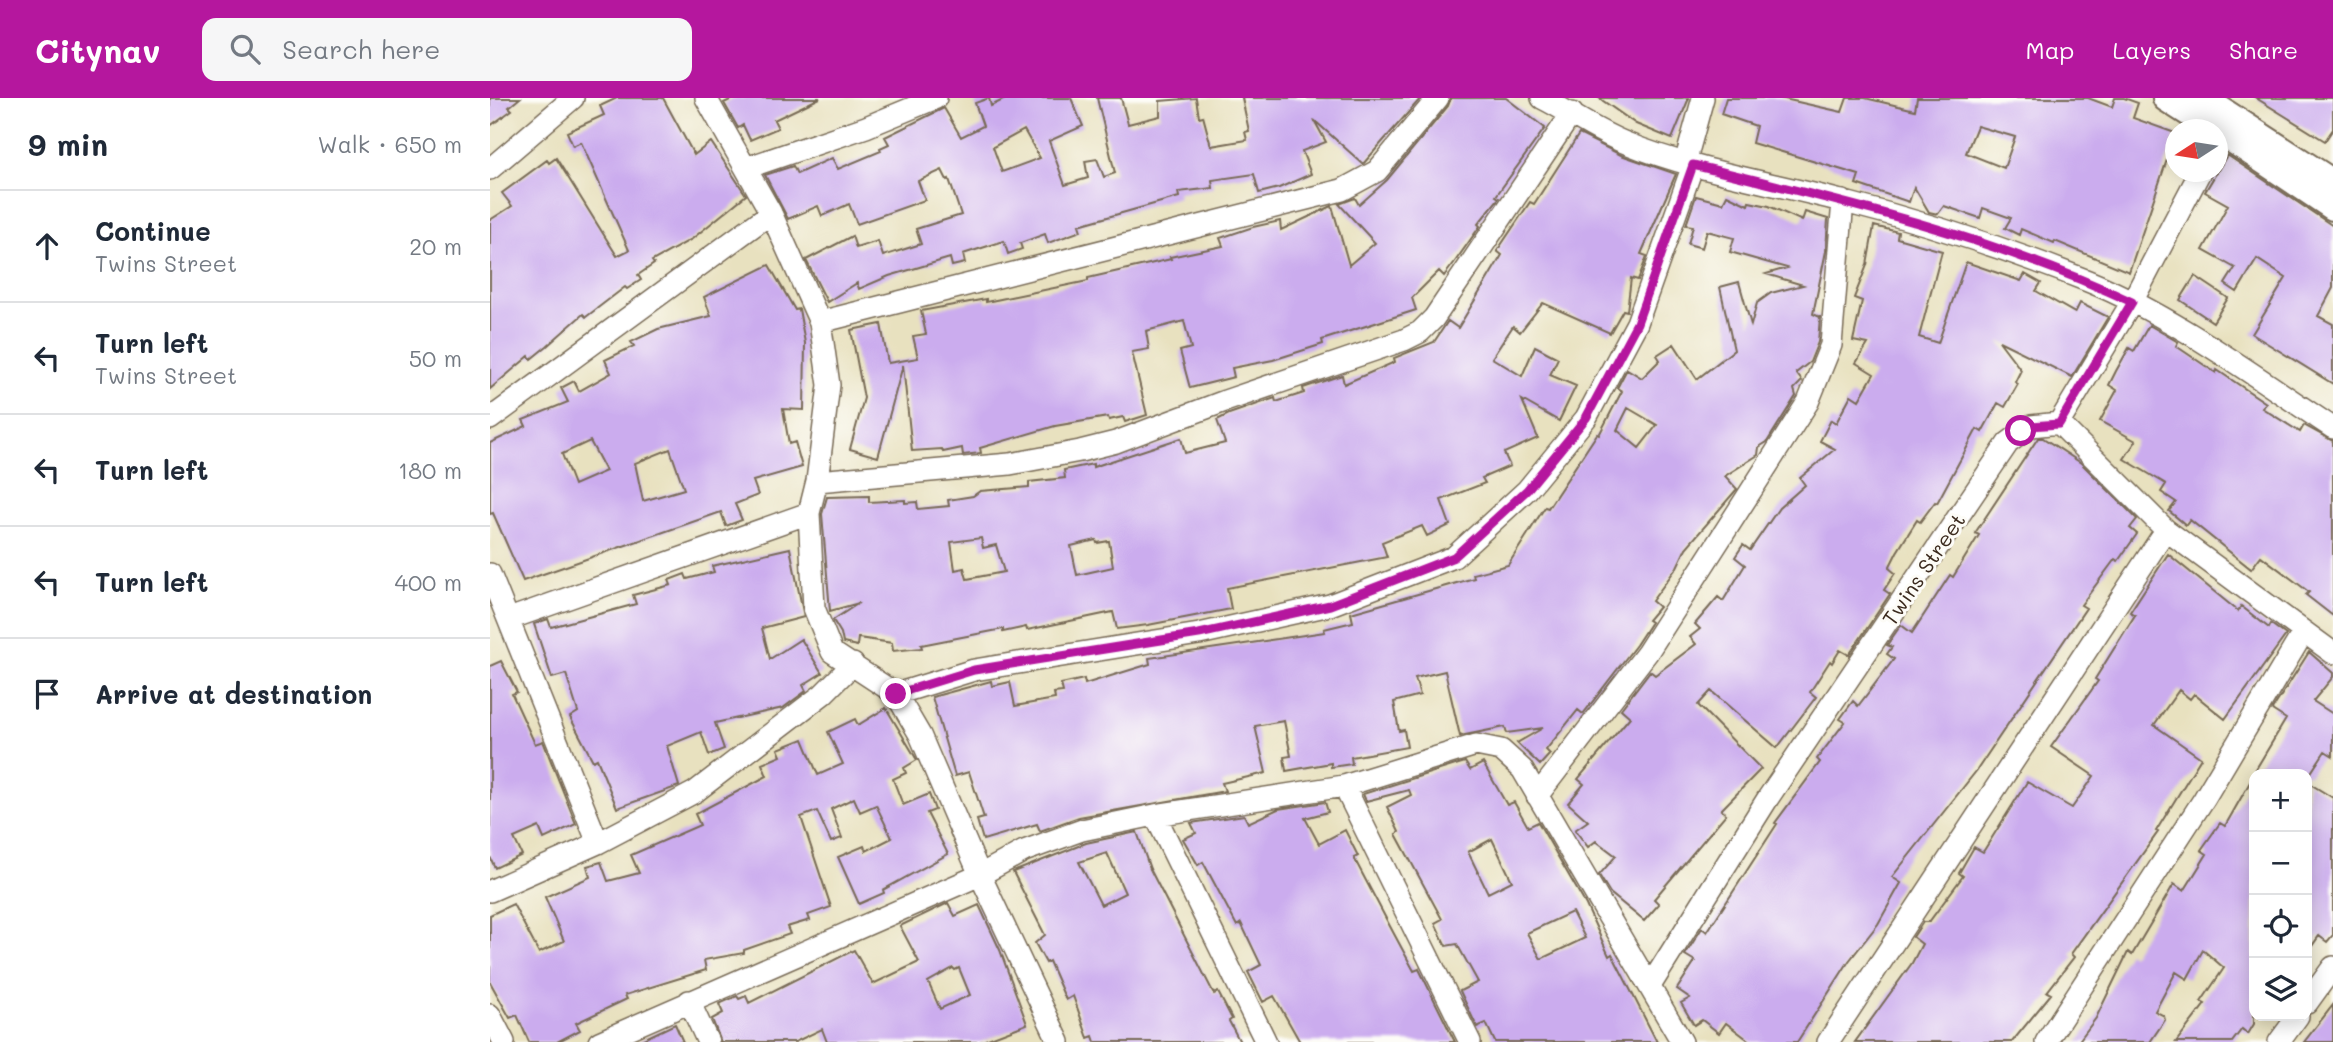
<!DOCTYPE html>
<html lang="en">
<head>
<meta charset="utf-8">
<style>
  :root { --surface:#fff; --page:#f6f6f7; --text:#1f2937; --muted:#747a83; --line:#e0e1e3; --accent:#b5179e }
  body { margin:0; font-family:Mali,sans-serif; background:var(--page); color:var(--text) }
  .controls { position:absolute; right:21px; bottom:21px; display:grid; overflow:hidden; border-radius:14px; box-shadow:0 4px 18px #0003 }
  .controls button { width:63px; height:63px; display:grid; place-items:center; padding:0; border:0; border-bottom:2px solid var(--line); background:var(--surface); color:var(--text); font:35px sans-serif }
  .compass { position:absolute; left:1675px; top:21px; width:63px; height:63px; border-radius:50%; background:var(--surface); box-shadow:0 4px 18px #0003; rotate:258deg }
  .stop { position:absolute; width:21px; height:21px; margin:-16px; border:5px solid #b5179e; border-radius:50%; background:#fff }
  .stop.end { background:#b5179e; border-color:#fff; box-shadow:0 2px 7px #0008 }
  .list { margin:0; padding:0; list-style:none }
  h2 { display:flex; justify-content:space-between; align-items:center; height:91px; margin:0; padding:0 28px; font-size:30px }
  h2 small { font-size:23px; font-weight:400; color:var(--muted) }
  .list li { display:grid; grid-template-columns:46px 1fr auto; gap:21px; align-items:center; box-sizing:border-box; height:112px; padding:0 28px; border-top:2px solid var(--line) }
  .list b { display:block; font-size:26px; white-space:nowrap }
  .list p { margin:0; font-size:23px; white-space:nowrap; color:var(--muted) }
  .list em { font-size:23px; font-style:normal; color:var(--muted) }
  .icon { flex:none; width:38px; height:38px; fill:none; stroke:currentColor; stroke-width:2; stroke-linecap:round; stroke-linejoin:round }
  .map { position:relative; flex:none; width:1843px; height:944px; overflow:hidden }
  header { display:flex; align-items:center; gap:42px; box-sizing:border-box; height:98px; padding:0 35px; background:var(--accent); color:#fff }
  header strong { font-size:33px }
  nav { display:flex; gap:38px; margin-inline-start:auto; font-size:24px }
  .search { width:490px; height:63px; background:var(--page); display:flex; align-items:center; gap:18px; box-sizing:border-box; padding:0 24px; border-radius:14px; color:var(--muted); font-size:26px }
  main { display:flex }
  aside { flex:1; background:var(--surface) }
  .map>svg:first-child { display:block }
  .building { fill:#cbacee; fill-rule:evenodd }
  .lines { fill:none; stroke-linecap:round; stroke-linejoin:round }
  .minor-casing { stroke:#786a56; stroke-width:24 }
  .major-casing { stroke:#786a56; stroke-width:30 }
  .minor { stroke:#fff; stroke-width:21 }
  .major { stroke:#fff; stroke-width:26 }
  .route { stroke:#b5179e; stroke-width:9 }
  .labels { text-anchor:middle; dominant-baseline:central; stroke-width:6; stroke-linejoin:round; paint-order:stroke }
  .street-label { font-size:21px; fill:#3b2a1e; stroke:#fdfcf7 }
</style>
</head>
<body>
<header>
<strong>Citynav</strong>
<div class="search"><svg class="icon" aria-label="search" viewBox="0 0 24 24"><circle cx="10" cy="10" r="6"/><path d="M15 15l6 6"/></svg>Search here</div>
<nav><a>Map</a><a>Layers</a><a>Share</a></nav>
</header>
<main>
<aside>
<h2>9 min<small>Walk · 650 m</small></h2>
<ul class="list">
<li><svg class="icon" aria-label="ahead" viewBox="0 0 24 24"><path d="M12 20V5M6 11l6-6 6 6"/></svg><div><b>Continue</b><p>Twins Street</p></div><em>20 m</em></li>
<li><svg class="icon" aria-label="left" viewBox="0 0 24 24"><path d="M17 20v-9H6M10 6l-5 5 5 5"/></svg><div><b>Turn left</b><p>Twins Street</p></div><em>50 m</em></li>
<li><svg class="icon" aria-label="left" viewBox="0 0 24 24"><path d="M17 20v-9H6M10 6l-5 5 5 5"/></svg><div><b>Turn left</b></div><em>180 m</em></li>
<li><svg class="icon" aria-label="left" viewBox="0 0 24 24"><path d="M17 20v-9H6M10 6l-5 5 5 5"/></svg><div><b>Turn left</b></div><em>400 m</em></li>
<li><svg class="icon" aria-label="arrive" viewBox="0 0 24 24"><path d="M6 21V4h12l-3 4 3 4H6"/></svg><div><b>Arrive at destination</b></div></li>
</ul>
</aside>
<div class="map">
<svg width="1843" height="944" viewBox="0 0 1843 944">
  <rect width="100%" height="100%" fill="#fdfcf7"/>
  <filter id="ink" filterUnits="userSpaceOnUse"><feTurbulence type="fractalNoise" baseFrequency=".0143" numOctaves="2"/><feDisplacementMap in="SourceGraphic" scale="14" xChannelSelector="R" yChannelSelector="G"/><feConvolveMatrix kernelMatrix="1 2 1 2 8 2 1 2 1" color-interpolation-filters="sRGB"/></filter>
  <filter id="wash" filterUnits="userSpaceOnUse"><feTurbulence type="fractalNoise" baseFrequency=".00686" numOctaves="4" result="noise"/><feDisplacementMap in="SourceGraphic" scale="28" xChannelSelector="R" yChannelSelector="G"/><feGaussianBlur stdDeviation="1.57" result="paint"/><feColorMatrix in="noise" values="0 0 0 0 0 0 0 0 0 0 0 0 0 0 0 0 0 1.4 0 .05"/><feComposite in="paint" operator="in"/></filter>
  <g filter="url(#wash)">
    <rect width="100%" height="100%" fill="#e8e1bf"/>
    <g id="blocks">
      <path class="building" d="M0,0H30L19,9L22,12L0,28Z
        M127,0H173L204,57L221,44L256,97L202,141L162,163L164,166L148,177L151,182L137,191L135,189L96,219L93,216L57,248L41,261L39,258L0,291V122L22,108L12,95L57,62L59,65L66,60L127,158L139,152L91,44L83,48L77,34L114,17L110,8Z
        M244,0H330L284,22L288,30L260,42L253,27L248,30L234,5Z
        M499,0L501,8L517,0H581L593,28L559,43L575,87L598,80L595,63L607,61L614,79L625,75L607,0H631L638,26L670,18V3L706,0L709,19L713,18L721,48L757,42L755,34L759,33L752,0H931L873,66L824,22L836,44L812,53L821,76L789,90L769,95L764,76L722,82L723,90L688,94L689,99L589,127L591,133L558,145L555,136L530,145L532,151L518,156L514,143L473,156L475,165L462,168L460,160L399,178L369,191L367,185L337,204L316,162L362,138L366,150L388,143L393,158L431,146L426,131L471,117L459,81L457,82L452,72L428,83L435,102L367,126L359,106L332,118L328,108L298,121L275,77L303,68L307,76L342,60L348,71L391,53L390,50L399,46L395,39L454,10L471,39L493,28L485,5ZM534,32L550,60L512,74L503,49Z
        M961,0H1016L1055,30L1006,98L1009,100L988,126L990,128L964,165L954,178L949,173L922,200L926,212L832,242L833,246L783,262L742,270L744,279L700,290L690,253L701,250L694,223L656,233L659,251L642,254L657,317L635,324L633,319L619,322L618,319L565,328L490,350L491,355L473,357L472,350L453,354L452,351L422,353L413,267L388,359L360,351L374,300L361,232L391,226L398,265L428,260L423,238L436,236L431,213L496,201V204L598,183V180L681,161L680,159L733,148L730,140L763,129L790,123L791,132L842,108L859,167L885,145L849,106L865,100L869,107L897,82L958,8Z
        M1109,0H1199L1182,41L1146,26Z
        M1236,0H1290L1352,14L1357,0H1375L1425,12L1427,0H1598L1622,9L1625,0H1634L1648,5L1643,20L1685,35V38L1639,174L1565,143L1564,145L1531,131L1529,137L1515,130L1521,120L1493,110L1490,120L1454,108L1448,116L1439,114L1424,89L1419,104L1366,86L1369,77L1262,45L1266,28L1231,16ZM1487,28L1525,39L1514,70L1476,55Z
        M1766,0H1843V31L1835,43Z
        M1089,36L1131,57L1186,76L1151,156L1157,158L1148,182L1141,180L1137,213L1133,212L1120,235L1053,205L1030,234L1023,228L1002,260L1032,278L1045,248L1068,260L1060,277L1086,288L1069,323L1032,302L1048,340L1014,355L1020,368L992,380L995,385L951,402L960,427L937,438L932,428L892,444L897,459L737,490L741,511L658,527L627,531L623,514L537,532L536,529L513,534V531L431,547L432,550L403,553L402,545L368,540L367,548L353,545L351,535L343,522L369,505L340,513L332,416L337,399L379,398V404L415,402V405L427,404L428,411L459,408L458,402L483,398L490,393L539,389V384L575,380L574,372L603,366V369L691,340L695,355L735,345L727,322L739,316L785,300L786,304L814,295L813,290L852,277L854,286L905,264L904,260L944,244L958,223L968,230L1012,157L1007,153L1040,104L1044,106ZM491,440L493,450L506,447L514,474L477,481L474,470L465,472L461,444ZM606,442L607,445L619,443L623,469L587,477L581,448Z
        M1737,57L1843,128V190L1828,218L1843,226V286L1762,236L1796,180L1767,161L1747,194L1735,186L1745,170L1713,152L1738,107L1715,94Z
        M1237,97L1258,107L1259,104L1279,108L1312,123L1315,114L1338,121L1336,153L1323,216L1330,219L1328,244L1320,264L1306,275L1312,283L1304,291L1306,298L1277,344L1269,349L1268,357L1235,378L1247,391L1196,450L1187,469L1162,503L1169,509L1158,522L1161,524L1146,547L1093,616L1088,612L1056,652L1060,656L1050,667L1027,645L1053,630L1017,635L1015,629L970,638L955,573L925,580L930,597L904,604L909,633L914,632L917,649L861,659L862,666L841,669V665L796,673L794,659L801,658L794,623L765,628L776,675L732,685L735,693L589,719L550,733L547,726L493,742L487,722L494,720L479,674L465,678L442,599L501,583L502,588L520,584L525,608L565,601L564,595L573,594L571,586L594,581L595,586L637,573L660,566L659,560L835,534L834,531L863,524L861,515L984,480L983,476L1018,467L1055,409L1058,410L1107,336L1109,337L1132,293L1127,290L1137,271L1152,280L1170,262L1167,257L1184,246L1207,281L1244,252L1230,189L1249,184L1261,227L1267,205L1281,195L1313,187L1276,176L1297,170L1240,154L1244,140L1217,133L1212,150L1198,146L1203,128L1196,127L1206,98L1233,105ZM1138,310L1167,327L1149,350L1127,332Z
        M1384,128L1408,134L1407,140L1452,153L1429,239L1448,245L1476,164L1531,183L1535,176L1551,185L1546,193L1585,215L1590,205L1618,219L1582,279L1509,243L1531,272L1525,284L1528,286L1515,309L1508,305L1492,334L1487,331L1447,405L1445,404L1430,424L1427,422L1407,454L1399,470L1405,475L1394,492L1400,496L1359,557L1350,552L1342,565L1340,563L1320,594L1326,599L1287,650L1221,593L1208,607L1271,671L1231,712L1236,716L1164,801L1169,806L1154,823L1120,795L1109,777L1126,758L1106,743L1098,749L1085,732L1098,723L1078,705L1094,686L1088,681L1140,619L1131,611L1160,573L1165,577L1206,546L1200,539L1210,531L1205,526L1228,499L1233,503L1255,467L1245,459L1253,447L1260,452L1289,410L1315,387L1310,380L1345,351L1330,343L1341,322L1346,325L1361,297L1369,302L1384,276L1366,265L1378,246L1363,243L1372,203L1364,200L1377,167Z
        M279,167L305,212L309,211L315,245L314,312L293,311L299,346L305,344L312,369L263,383L268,397L245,406L252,422L236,428L231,414L33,483L3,415L0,416V345L36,328L33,322L78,304L71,290L84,283L89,293L121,275L115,262L144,248L141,244L168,231L221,218L214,199ZM100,343L116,373L84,387L72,356ZM180,351L194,391L153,403L145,365Z
        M1705,178L1738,200L1723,224L1690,202Z
        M1659,227L1688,244L1686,248L1726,275L1727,272L1776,305L1772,310L1810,334L1814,327L1843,343V518L1816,497L1819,494L1771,458L1761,471L1700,422L1696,427L1679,413L1686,404L1671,394L1676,386L1634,361L1646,343L1610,323L1627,292L1619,287L1626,273L1639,250L1644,253Z
        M1548,340H1553L1591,365L1647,421L1640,430L1647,436L1628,463L1625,461L1591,507L1596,510L1487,672L1402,779L1411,785L1388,826L1359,863L1307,944H1261L1236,925L1229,935L1212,922L1204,927L1191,905L1200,900L1187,891L1205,863L1195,857L1212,830L1217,834L1287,726L1285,725L1330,664L1327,661L1355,624L1350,621L1363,603L1368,608L1404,561L1397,556L1402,549L1397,547L1411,527L1422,535L1460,477L1463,479L1489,437L1485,435Z
        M300,450L314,519L272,530L280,561L311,541L332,575L313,587L316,593L293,610L225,625L234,651L219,657L211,634L177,648L189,688L127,710L107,661L103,663L80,619L88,614L76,576L62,580L44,526L58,521L61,529L146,506L143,497L181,487L179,482L195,476L197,481L224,474L222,468Z
        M1678,456L1748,513L1751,508L1779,530L1781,526L1796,537L1735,621L1704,596L1700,601L1689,592L1664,627L1711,660L1666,733L1668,734L1581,856L1584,859L1557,894L1561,896L1522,944H1365L1422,865L1432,846L1423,839L1433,824H1439L1473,778L1469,775L1484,749L1493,754L1537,684L1582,710L1604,678L1561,649L1608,583L1605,581L1645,517L1640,514Z
        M1819,554L1843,575V579L1823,603L1843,616V658L1835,653L1820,676H1763L1796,621L1782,612Z
        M11,563L27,594L22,596L45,646L53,643L86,726L54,741L49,729L24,740L32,757L5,770L0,759V568Z
        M396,610L427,662L414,670L416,675L403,681L413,707L439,696L445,712L437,715L458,756L393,792L394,795L369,806L348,759L374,748L376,753L402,740L386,707L370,714L364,700L341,711L352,740L341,744L327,713L311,719L341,809L318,817L320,822L297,829L300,836L254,852V855L214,862L216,872L135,897L137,901L86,925L90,932L67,944H39L27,917L20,920L0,884V817L23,806L49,855L74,843L55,799L100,779L97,768L111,764L118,783L149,775L141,757L210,727L205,716L277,678L272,666L291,658L288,651L313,641L328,677L353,666L338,634L365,621L368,627Z
        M975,664L980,672L993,665L1017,707L1024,704L1038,729L1048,724L1096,807L1119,858L1122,856L1167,944H1005L996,925L987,929L970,893L988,884L967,846L956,848L945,825L952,821L906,736L909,734L897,709L921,697L919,692L876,703L873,696ZM1002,741L1022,783L998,795L978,754ZM1082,814L1095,840L1051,861L1037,835Z
        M1764,677V926L1758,936L1752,931L1742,944H1686L1715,906L1711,904L1734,870L1713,852L1697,881L1686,874L1665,913L1674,918L1675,922L1660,944H1588L1606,920L1638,854L1642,857L1684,786L1694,793L1717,756L1711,752L1730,725L1735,728Z
        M1817,684L1843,700V837L1837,844L1829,838L1817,855Z
        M835,704L838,714L815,720L829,746L855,732L868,758L864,760L903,834L924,873L929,871L965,944H810L784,898L773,904L758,874L771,867L751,825L747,828L713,764L708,767L693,741L706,735L701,725L754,717L758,725L788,711Z
        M647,734L660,771L724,896L728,894L742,921L739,923L750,944H605L603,938L598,940L583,898L576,902L559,863L556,865L545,845L555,837L523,774L596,745ZM617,755L635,795L611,807L589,764Z
        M458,805L465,818L489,807L510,852L537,926L490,944H337L332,931L305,944H231L222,921L233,915L229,906L247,898L249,901L256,898L259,905L364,852L383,886L429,864L410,828ZM463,870L465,872L469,870L480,897L450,911L438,884Z
        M1843,907V944H1814Z
        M185,926L193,944H147Z"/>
    </g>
  </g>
  <g filter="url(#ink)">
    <use href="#blocks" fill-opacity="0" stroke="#786a56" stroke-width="2"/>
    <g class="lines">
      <g class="minor-casing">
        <path id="minor" d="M216,0L281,115L330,224L339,287L327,383L319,415L324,510L342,554L406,596L430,637L490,777L569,944
          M1052,0C1080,14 1107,34 1136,45C1205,73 1279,84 1351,103C1434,124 1518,151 1598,183C1682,217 1767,280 1843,330
          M1195,65L1213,0
          M256,70L376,29L446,0
          M0,71L83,0
          M330,224L852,92L887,73L948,0
          M0,321L281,115
          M1569,325L1676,432L1843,555
          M327,383L520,366L590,353L626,344L735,303L914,242L930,234L944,220L1082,15
          M0,476L108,745
          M19,521L319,415
          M406,596L484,572L709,536L840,507L964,459L1037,392L1096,320L1147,225L1203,67
          M854,688L980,944
          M1047,698L1157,555L1318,304L1341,247L1353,103
          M665,717L776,944
          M0,793L108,745L205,694L333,596L363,566
          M1160,888L1278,700L1518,345L1541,328L1569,325L1642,204L1710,74
          M199,903L218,944
          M1817,905L1843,869
          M0,917L14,944
          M109,944L490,777L534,753L592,732L665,717L854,688L986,647L1011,652L1032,671L1192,944
          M1338,944L1676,432
          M1556,944L1714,701L1813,535
          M1789,944L1808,918"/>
      </g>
      <g class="major-casing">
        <path id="major" d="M1676,0L1726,32
          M1712,0L1843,85
          M1728,32L1843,109"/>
      </g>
      <use href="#minor" class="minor"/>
      <use href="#major" class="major"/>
    </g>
  </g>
  <g class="lines" filter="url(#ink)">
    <path class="route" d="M406,596L484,572L709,536L840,507L964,459L1037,392L1096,320L1147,225L1203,67C1353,103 1503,139 1642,204L1569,326L1541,328L1531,333"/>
  </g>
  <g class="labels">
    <g class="street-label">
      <text transform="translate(1433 471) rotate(-56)">Twins Street</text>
    </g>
  </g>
</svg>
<div class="controls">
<button>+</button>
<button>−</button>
<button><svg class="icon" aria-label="locate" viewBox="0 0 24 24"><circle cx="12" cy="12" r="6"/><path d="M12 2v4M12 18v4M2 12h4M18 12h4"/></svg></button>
<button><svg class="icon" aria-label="layers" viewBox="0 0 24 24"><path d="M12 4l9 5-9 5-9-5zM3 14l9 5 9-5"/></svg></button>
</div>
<svg class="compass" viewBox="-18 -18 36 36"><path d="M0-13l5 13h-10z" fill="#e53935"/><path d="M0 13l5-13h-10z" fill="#747a83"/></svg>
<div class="stop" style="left:1531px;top:333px"></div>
<div class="stop end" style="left:406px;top:596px"></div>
</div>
</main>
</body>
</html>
